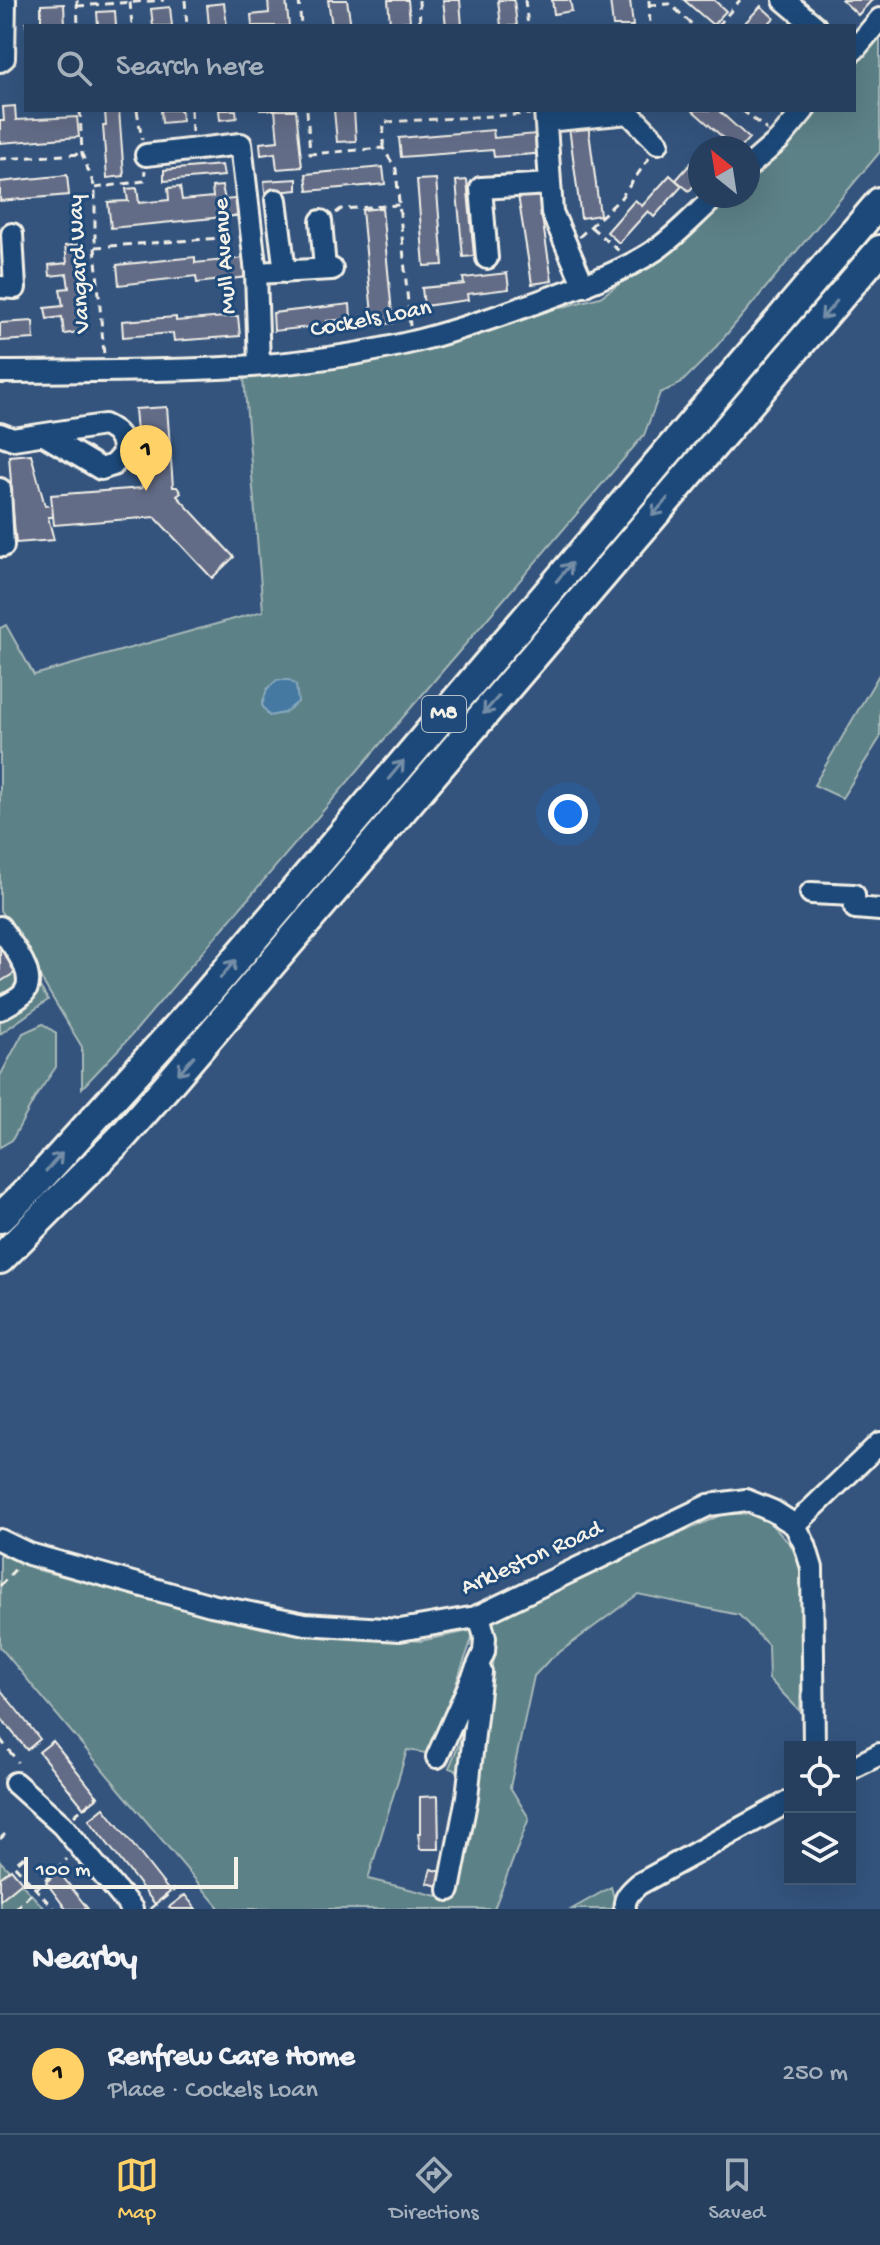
<!DOCTYPE html>
<html lang="en">
<head>
<meta charset="utf-8">
<style>
  :root { --surface:#273f5e; --page:#334a67; --text:#f1f3f6; --muted:#a4afbc; --line:#435873; --accent:#ffd166 }
  body { margin:0; font-family:"Gochi Hand",sans-serif; background:var(--page); color:var(--text) }
  .controls { position:absolute; right:24px; bottom:24px; display:grid; overflow:hidden; border-radius:0px; box-shadow:0 8px 32px #0002 }
  .controls button { width:72px; height:72px; display:grid; place-items:center; padding:0; border:0; border-bottom:2px solid var(--line); background:var(--surface); color:var(--text); font:40px sans-serif }
  .compass { position:absolute; left:688px; top:136px; width:72px; height:72px; border-radius:50%; background:var(--surface); box-shadow:0 8px 32px #0002; rotate:330deg }
  .scale { position:absolute; left:24px; bottom:20px; width:214px; box-sizing:border-box; padding-left:8px; border:4px solid #f4f1e8; border-top:0; font-size:22px; line-height:28px; white-space:nowrap; color:#f4f1e8; -webkit-text-stroke:6px #1f4a7a; paint-order:stroke }
  .you { position:absolute; left:568px; top:814px; width:28px; height:28px; margin:-20px; border:6px solid #fff; border-radius:50%; background:#1a73e8; box-shadow:0 0 0 12px #1a73e833 }
  .badge { display:grid; place-items:center; width:52px; height:52px; border-radius:50%; background:var(--accent); color:#111; font-size:26px; font-weight:700 }
  .pin { position:absolute; translate:-50% -66px; filter:drop-shadow(0 2px 4px #0008) }
  .pin::after { content:''; position:absolute; top:42px; width:28px; height:24px; background:inherit; clip-path:polygon(0 0,100% 0,50% 100%) }
  .list { margin:0; padding:0; list-style:none }
  h2 { display:flex; justify-content:space-between; align-items:center; height:104px; margin:0; padding:0 32px; font-size:34px }
  h2 small { font-size:26px; font-weight:400; color:var(--muted) }
  .list li { display:grid; grid-template-columns:52px 1fr auto; gap:24px; align-items:center; box-sizing:border-box; height:120px; padding:0 32px; border-top:2px solid var(--line) }
  .list b { display:block; font-size:30px; white-space:nowrap }
  .list p { margin:0; font-size:26px; white-space:nowrap; color:var(--muted) }
  .list em { font-size:26px; font-style:normal; color:var(--muted) }
  .icon { flex:none; width:44px; height:44px; fill:none; stroke:currentColor; stroke-width:2; stroke-linecap:round; stroke-linejoin:round }
  .map { position:relative; flex:none; width:880px; height:1909px; overflow:hidden }
  .search { position:absolute; background:var(--surface); box-shadow:0 8px 32px #0002; left:24px; right:24px; top:24px; height:88px; display:flex; align-items:center; gap:20px; box-sizing:border-box; padding:0 28px; border-radius:0px; color:var(--muted); font-size:30px }
  .sheet { height:224px; background:var(--surface) }
  nav { display:flex; justify-content:space-around; align-items:center; box-sizing:border-box; height:112px; border-top:2px solid var(--line); background:var(--surface); font-size:22px; color:var(--muted) }
  nav a { display:grid; justify-items:center; gap:4px }
  nav .on { color:var(--accent) }
  .map>svg:first-child { display:block }
  .green { fill:#5b8187; stroke:#a8b9b8; stroke-width:2 }
  .water { fill:#4479a1; stroke:#8aa9bd; stroke-width:2 }
  .building { fill:#646c87; stroke:#f4f1e8; stroke-width:2 }
  .lines { fill:none; stroke-linecap:round; stroke-linejoin:round }
  .minor-casing { stroke:#f4f1e8; stroke-width:26 }
  .highway-casing { stroke:#f4f1e8; stroke-width:34 }
  .path { stroke:#f4f1e8; stroke-width:3; stroke-dasharray:8 6; stroke-linecap:butt }
  .minor { stroke:#1f4a7a; stroke-width:20 }
  .highway { stroke:#1f4a7a; stroke-width:28 }
  .oneway { stroke:#748da6 }
  .labels { text-anchor:middle; dominant-baseline:central; stroke-width:6; stroke-linejoin:round; paint-order:stroke }
  .shield { fill:#1f4a7a; stroke:#b4bfc7; stroke-width:2 }
  .shield-label { font-size:22px; font-weight:bold; fill:#f4f1e8 }
  .street-label { font-size:24px; fill:#f4f1e8; stroke:#1f4a7a }
</style>
</head>
<body>
<div class="map">
<svg width="880" height="1909" viewBox="0 0 880 1909">
  <rect width="100%" height="100%" fill="#34547e"/>
  <filter id="ink" filterUnits="userSpaceOnUse"><feTurbulence type="fractalNoise" baseFrequency=".0125" numOctaves="2"/><feDisplacementMap in="SourceGraphic" scale="16" xChannelSelector="R" yChannelSelector="G"/><feConvolveMatrix kernelMatrix="1 2 1 2 8 2 1 2 1" color-interpolation-filters="sRGB"/></filter>
  <g filter="url(#ink)">
    <path class="green" d="M880,32V152L710,354L680,384L660,393L644,435L130,1037L82,1088V1047L0,910V628L6,625L34,675L263,611L244,378L345,366L600,297L664,254L732,196H748V182L769,164L815,110H854V63Z
      M880,673V738L842,798L814,785Z
      M0,921L48,1000L0,1034Z
      M43,1024L56,1033V1067L36,1096L12,1140L0,1147V1076L23,1033Z
      M725,1513L762,1515L791,1545L804,1575L800,1711L769,1679L768,1645L739,1615L638,1594L549,1660L534,1676L510,1787L529,1818L494,1909H220L0,1647V1553L38,1570L265,1629L420,1641L475,1630L431,1754L407,1750L368,1879L450,1899L477,1777L449,1768L495,1657L493,1620Z
      M0,1861L45,1909H0Z
      M611,1887L617,1909H572Z"/>
    <path class="water" d="M277,680H289L296,685L298,702L284,713L269,716L262,705L267,689Z"/>
    <path class="building" d="M268,0H286L289,26H252L251,15L269,13Z
      M328,0H347L351,26H332Z
      M388,0H408L410,21L390,23Z
      M443,0H460L462,26H446Z
      M498,0H514L517,26H501Z
      M552,0H570L572,11L554,14Z
      M610,0H630L633,26H613Z
      M684,0H714L726,11L713,25Z
      M842,0H872L858,15Z
      M224,3L227,26H209L207,5Z
      M64,4L65,26H26V23H41V5Z
      M761,6L774,18L766,26H742Z
      M170,7L172,26H153L151,9Z
      M115,11L116,26H98L97,12Z
      M15,106L16,120L77,117L79,137L0,143V121H4L3,107Z
      M105,110H119L124,176L107,178L103,126H106Z
      M161,110H181L182,121L162,123Z
      M219,110H236L237,118L220,120Z
      M259,110H296L302,167L277,169L275,153L261,155L260,143L278,141L275,110Z
      M334,110H354L356,141L337,142Z
      M692,110H718L749,138L740,148H735Z
      M588,124L600,215L581,218L569,127Z
      M493,130L494,138L546,133L547,153L494,157L493,150L401,157L399,138Z
      M700,153V179L689,191L676,180Z
      M222,165L224,176L164,181V170Z
      M383,167L385,184L308,191L306,174Z
      M67,175L69,195L0,201V182Z
      M670,175L682,186L654,217L648,211L619,243L607,232L635,200L642,206Z
      M297,179V190L265,193L264,181Z
      M436,179L443,265L424,266L417,180Z
      M467,180L474,256L463,257L456,181Z
      M222,186L225,200L242,198L244,215L111,228L108,202L128,201L126,189L137,188L139,203L169,200L168,188L180,187L182,200L213,197L212,187Z
      M537,186L552,281L532,284L517,189Z
      M382,208L393,323L373,325L362,210Z
      M84,244L90,289L80,290L86,331L64,334L62,317L47,319L45,308L63,306L60,289L69,288L67,274L50,276L49,265L67,263L65,246Z
      M195,257V263L245,258L247,277L197,283L196,276L119,285L117,265Z
      M507,273L509,289L467,294L468,300L424,306L422,288L464,284L463,278Z
      M350,304L351,319L327,321L328,325L274,331L273,313Z
      M238,316L240,336L174,341L173,333L123,337L122,321L176,317V321Z
      M33,321L34,339L0,341V323Z
      M167,407L173,487H177L181,493L177,496L234,557L212,578L155,517L54,525L51,495L142,488L135,409Z
      M31,454L45,506L52,505L53,517H48L54,540L16,543L13,512L6,511L12,492L8,482H11L9,456Z
      M0,945L16,972L0,982Z
      M0,1689L40,1739L27,1750L0,1717Z
      M53,1741L98,1797L84,1808L39,1752Z
      M438,1796L439,1849H420L418,1833H420V1797Z
      M104,1808L170,1892L155,1904L89,1820Z
      M11,1869L22,1882L0,1900V1878Z
      M431,1869L446,1873L442,1887L427,1883Z
      M59,1872L88,1909H66L46,1882Z
      M185,1895L196,1909H171L169,1907Z"/>
    <g class="lines">
      <g class="minor-casing">
        <path id="minor" d="M784,0L815,26
          M854,50L880,19
          M0,61L4,58L5,0
          M545,110L552,212L584,286
          M546,121L629,113L658,143
          M146,155L241,144L256,273L259,365
          M748,167L779,140L804,110
          M276,200L285,272
          M321,221L325,269
          M487,258L481,188L550,184
          M256,273L332,269
          M0,287L15,288L12,234
          M0,372C137,370 278,375 412,342C452,332 491,319 529,305C569,291 622,273 657,249C678,234 697,213 716,196
          M0,434L13,439L104,425C119,432 123,437 123,454L113,465L101,469L44,435
          M0,489L3,546
          M811,893L854,895L855,908L880,910
          M0,927C10,943 41,977 22,995C16,1001 7,1004 0,1009
          M795,1525L880,1443
          M0,1540L29,1554L211,1605L305,1624L400,1630L476,1617L709,1505L746,1500L773,1511L795,1525L805,1545L812,1568L814,1747
          M437,1757L484,1652L485,1638L479,1615
          M850,1769L880,1754
          M15,1783L62,1825L132,1909
          M449,1890L467,1797L481,1672L478,1666
          M625,1909C623,1898 631,1891 639,1884L790,1801"/>
      </g>
      <g class="highway-casing">
        <path id="highway" d="M0,1218L33,1186L199,1003L880,202
          M0,1259L122,1137L173,1079L880,250"/>
      </g>
      <path class="path" d="M77,0L78,26
        M185,0L187,26
        M299,0L301,26
        M419,0L420,26
        M525,0L528,26
        M649,0L650,26
        M130,2L132,26
        M649,5L670,4L694,26
        M77,6L164,0
        M718,26L740,0
        M80,110L82,154L95,188V247L104,355
        M137,110L142,140
        M191,110L192,135
        M307,110L310,154L383,148L396,169L410,326
        M742,110L767,130
        M383,148L384,122L530,114
        M0,159L80,154
        M95,188L144,181L145,171
        M336,213L341,209L399,205
        M591,227L619,251
        M579,237L620,199L650,157
        M95,247L234,237
        M0,1586L19,1565
        M0,1739L18,1762
        M74,1816L98,1795
        M0,1839L5,1834
        M24,1857L14,1865L54,1909
        M15,1909L67,1859
        M150,1909L175,1889"/>
      <use href="#minor" class="minor"/>
      <use href="#highway" class="highway"/>
    </g>
    <defs><path id="oneway-shaft" d="M-6 0H5M1.5-3L5.5 0L1.5 3" fill="none" stroke-width="1.6" stroke-linecap="round" stroke-linejoin="round" transform="scale(2)"/></defs>
    <g class="oneway">
      <use href="#oneway-shaft" transform="translate(829 310) rotate(131)"/>
      <use href="#oneway-shaft" transform="translate(660 507) rotate(131)"/>
      <use href="#oneway-shaft" transform="translate(564 572) rotate(-50)"/>
      <use href="#oneway-shaft" transform="translate(491 705) rotate(131)"/>
      <use href="#oneway-shaft" transform="translate(396 770) rotate(-50)"/>
      <use href="#oneway-shaft" transform="translate(228 969) rotate(-50)"/>
      <use href="#oneway-shaft" transform="translate(186 1065) rotate(131)"/>
      <use href="#oneway-shaft" transform="translate(54 1162) rotate(-48)"/>
    </g>
  </g>
  <g class="labels">
    <rect class="shield" x="422" y="696" width="44" height="36" rx="6"/>
    <g class="shield-label">
      <text x="444" y="714">M8</text>
    </g>
    <g class="street-label">
      <text transform="translate(226 256) rotate(-94)">Mull Avenue</text>
      <text transform="translate(80 264) rotate(-93)">Vangard Way</text>
      <text transform="translate(371 320) rotate(-11)">Cockels Loan</text>
      <text transform="translate(532 1559) rotate(-24)">Arkleston Road</text>
    </g>
  </g>
</svg>
<div class="controls">
<button><svg class="icon" aria-label="locate" viewBox="0 0 24 24"><circle cx="12" cy="12" r="6"/><path d="M12 2v4M12 18v4M2 12h4M18 12h4"/></svg></button>
<button><svg class="icon" aria-label="layers" viewBox="0 0 24 24"><path d="M12 4l9 5-9 5-9-5zM3 14l9 5 9-5"/></svg></button>
</div>
<svg class="compass" viewBox="-18 -18 36 36"><path d="M0-13l5 13h-10z" fill="#e53935"/><path d="M0 13l5-13h-10z" fill="#a4afbc"/></svg>
<div class="scale">100 m</div>
<div class="you"></div>
<div class="pin badge" style="left:146px;top:491px">1</div>
<div class="search"><svg class="icon" aria-label="search" viewBox="0 0 24 24"><circle cx="10" cy="10" r="6"/><path d="M15 15l6 6"/></svg>Search here</div>
</div>
<section class="sheet">
<h2>Nearby<small></small></h2>
<ul class="list">
<li><span class="badge">1</span><div><b>Renfrew Care Home</b><p>Place · Cockels Loan</p></div><em>250 m</em></li>
</ul>
</section>
<nav>
<a class="on"><svg class="icon" aria-label="map" viewBox="0 0 24 24"><path d="M3 6l6-2 6 2 6-2v14l-6 2-6-2-6 2zM9 4v14M15 6v14"/></svg>Map</a>
<a><svg class="icon" aria-label="directions" viewBox="0 0 24 24"><path d="M12 3l9 9-9 9-9-9zM9 14v-3h6M13 9l2 2-2 2"/></svg>Directions</a>
<a><svg class="icon" aria-label="saved" viewBox="0 0 24 24"><path d="M7 4h10v16l-5-4-5 4z"/></svg>Saved</a>
</nav>
</body>
</html>
